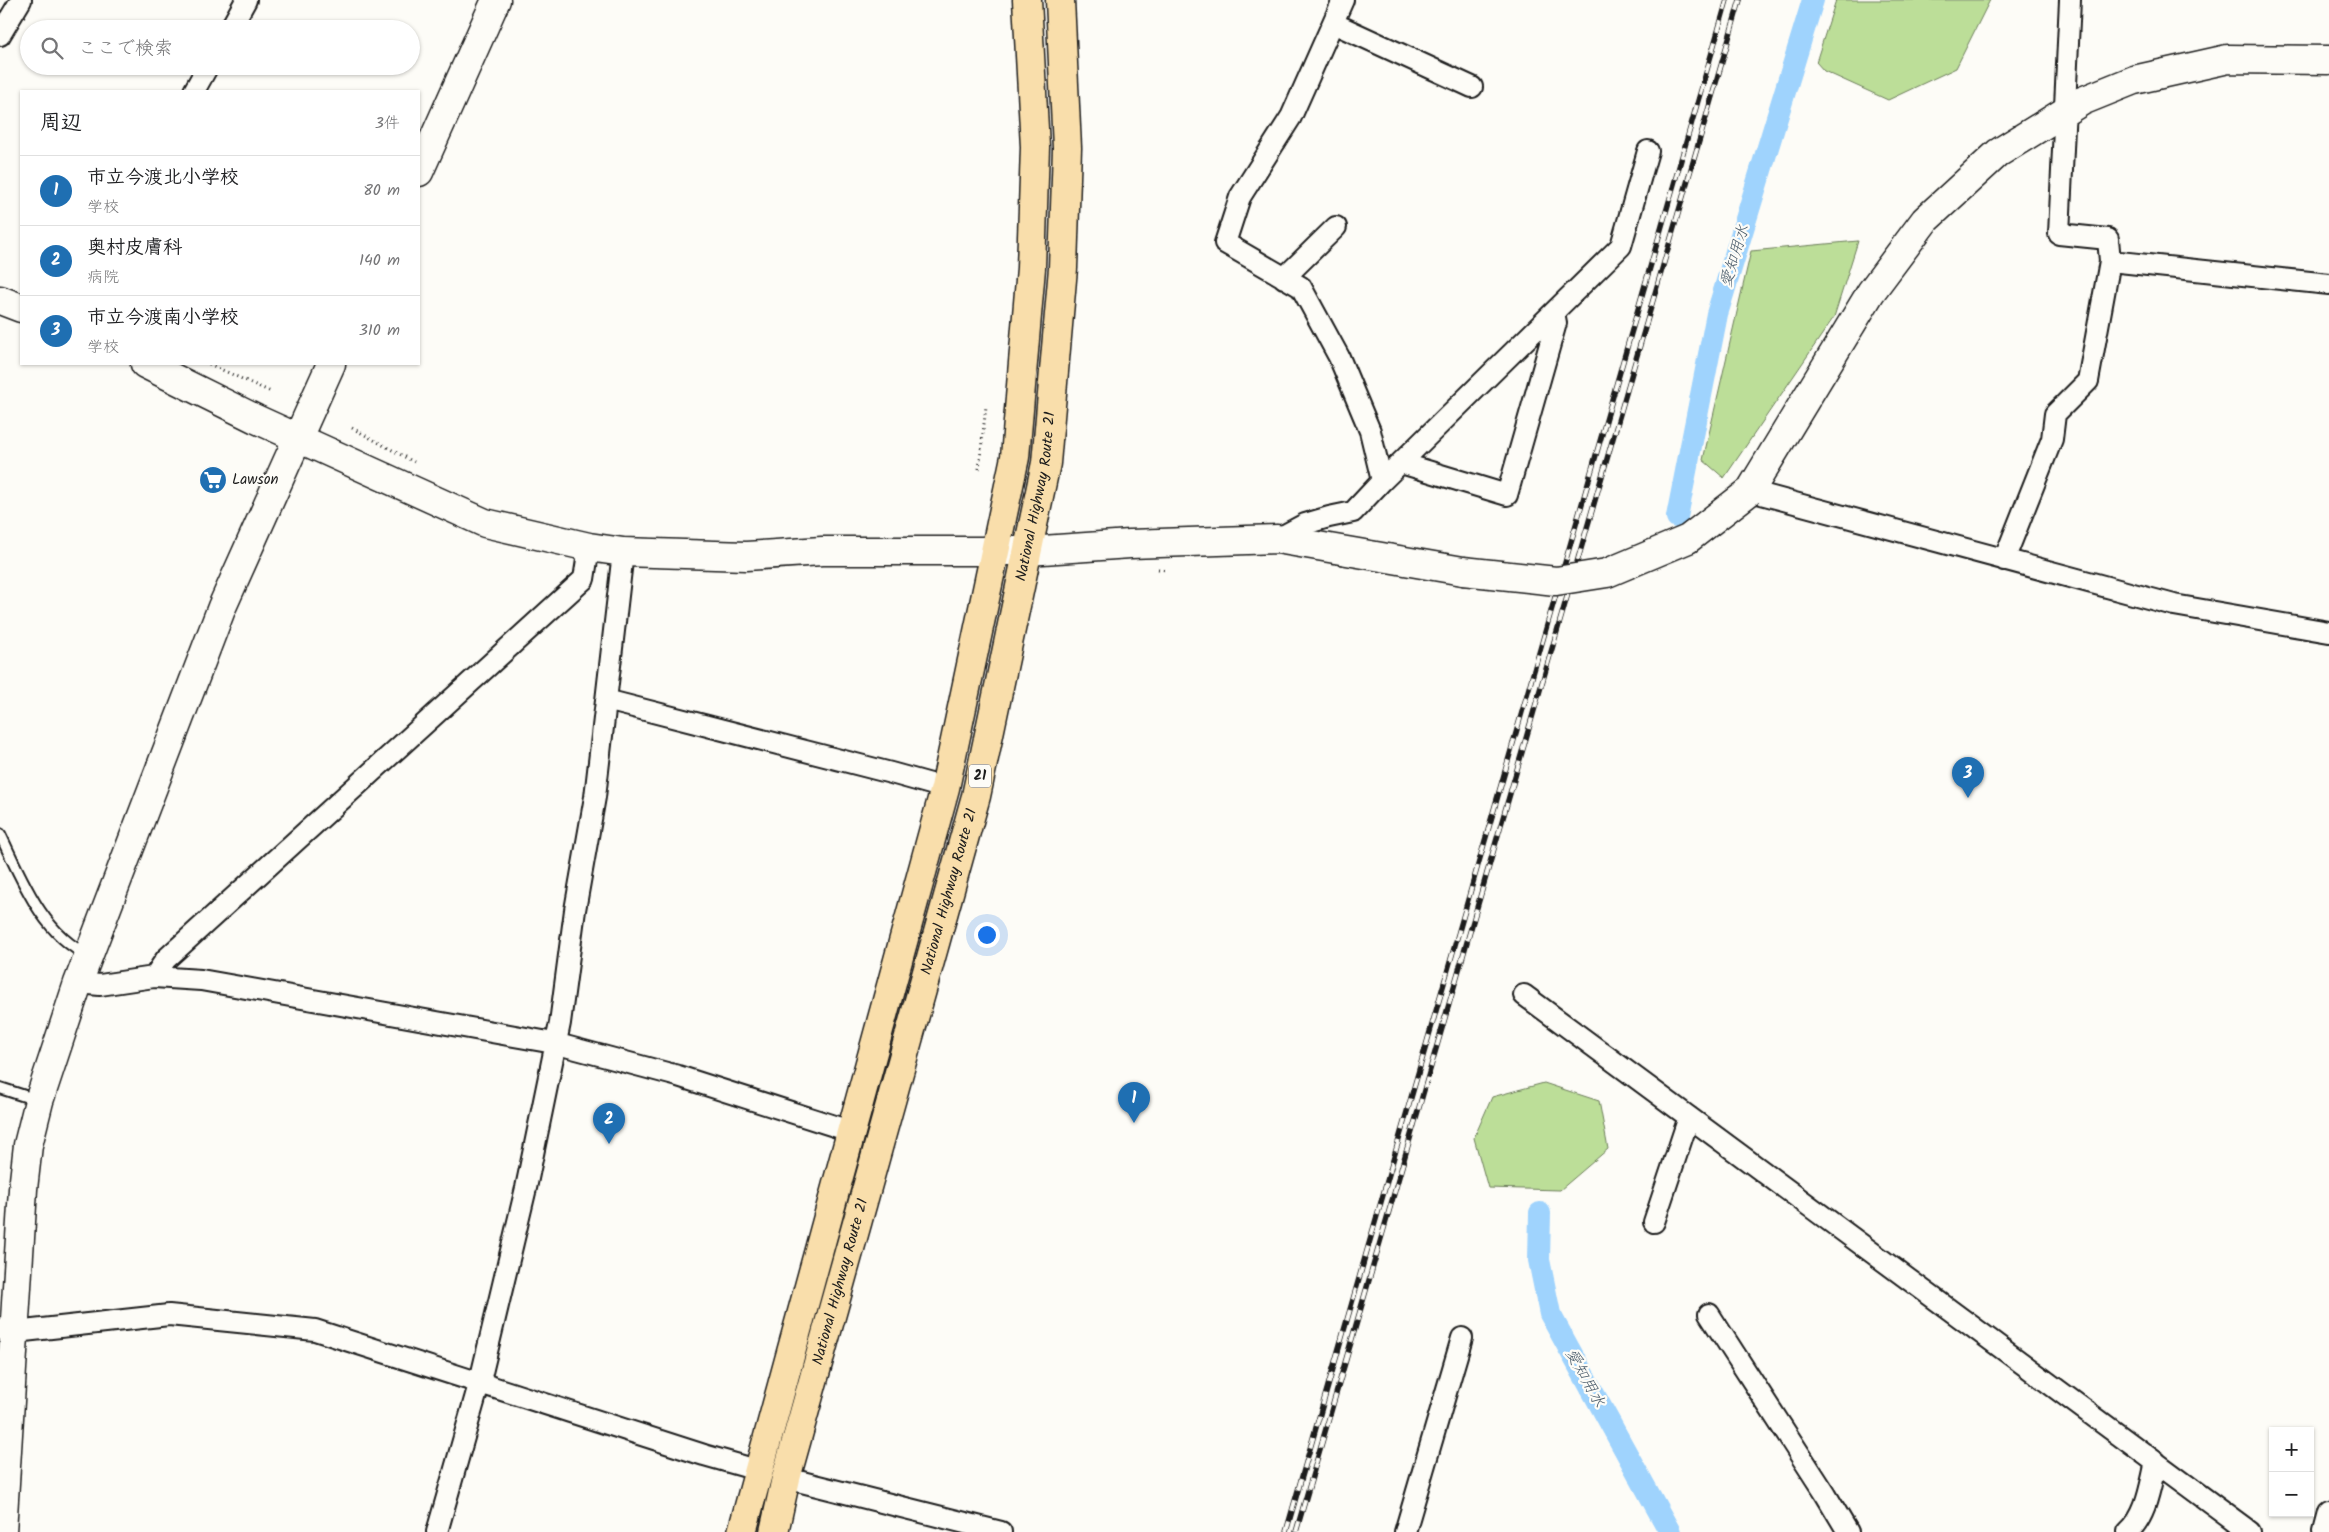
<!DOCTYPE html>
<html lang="ja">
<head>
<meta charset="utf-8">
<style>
  :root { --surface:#fff; --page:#f2f2f2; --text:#202124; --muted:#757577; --line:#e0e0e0; --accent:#1f6fb2 }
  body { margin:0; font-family:Kalam,"Klee One",sans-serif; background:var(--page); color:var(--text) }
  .controls { position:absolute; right:15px; bottom:15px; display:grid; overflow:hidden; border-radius:0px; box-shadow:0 1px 4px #0004 }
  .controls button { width:45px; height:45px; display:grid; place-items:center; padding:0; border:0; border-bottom:1px solid var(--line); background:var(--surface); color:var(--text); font:25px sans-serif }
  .you { position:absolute; left:986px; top:934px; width:18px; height:18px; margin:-12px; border:4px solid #fff; border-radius:50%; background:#1a73e8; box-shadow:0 0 0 8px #1a73e833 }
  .badge { display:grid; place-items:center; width:32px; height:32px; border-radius:50%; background:var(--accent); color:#fff; font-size:16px; font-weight:700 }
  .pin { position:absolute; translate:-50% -41px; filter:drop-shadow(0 1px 2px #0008) }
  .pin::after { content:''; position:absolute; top:26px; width:18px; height:15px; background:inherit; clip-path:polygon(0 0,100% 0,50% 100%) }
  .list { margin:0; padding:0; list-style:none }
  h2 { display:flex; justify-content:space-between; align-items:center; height:65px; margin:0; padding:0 20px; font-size:21px }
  h2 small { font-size:16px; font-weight:400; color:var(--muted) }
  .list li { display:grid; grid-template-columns:32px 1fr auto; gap:15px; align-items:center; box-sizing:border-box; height:70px; padding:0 20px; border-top:1px solid var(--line) }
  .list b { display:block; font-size:19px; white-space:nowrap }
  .list p { margin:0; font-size:16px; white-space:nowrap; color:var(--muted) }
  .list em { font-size:16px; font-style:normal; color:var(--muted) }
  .icon { flex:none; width:28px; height:28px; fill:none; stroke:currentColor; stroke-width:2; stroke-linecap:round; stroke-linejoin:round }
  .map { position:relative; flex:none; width:2329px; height:1532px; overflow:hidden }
  .search { position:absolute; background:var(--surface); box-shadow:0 1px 4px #0004; left:20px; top:20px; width:400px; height:55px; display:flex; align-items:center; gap:12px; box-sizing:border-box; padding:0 18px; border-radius:28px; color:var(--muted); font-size:19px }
  .panel { position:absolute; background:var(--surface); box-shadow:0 1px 4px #0004; left:20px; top:90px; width:400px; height:275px; border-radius:0px }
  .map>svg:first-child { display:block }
  .green { fill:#bcde98; stroke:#6c7d5a }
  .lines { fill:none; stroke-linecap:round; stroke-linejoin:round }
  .canal { stroke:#9fd3fd; stroke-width:22 }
  .lane-casing { stroke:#1c1c1c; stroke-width:14 }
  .street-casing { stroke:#1c1c1c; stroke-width:24 }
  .secondary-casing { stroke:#1c1c1c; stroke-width:31 }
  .highway-casing { stroke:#1c1c1c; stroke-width:31 }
  .path { stroke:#1c1c1c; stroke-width:3; stroke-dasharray:1 4; stroke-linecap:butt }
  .lane { stroke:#fdfcf7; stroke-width:10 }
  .street { stroke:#fdfcf7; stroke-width:20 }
  .secondary { stroke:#fdfcf7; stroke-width:28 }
  .highway { stroke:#f9deab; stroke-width:28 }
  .rail-casing { stroke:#1c1c1c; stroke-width:5.5 }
  .rail { stroke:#fdfcf7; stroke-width:4; stroke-dasharray:11; stroke-linecap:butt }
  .secondary-bridge-casing { stroke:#1c1c1c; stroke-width:31; stroke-linecap:butt }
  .secondary-bridge { stroke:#fdfcf7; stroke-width:28 }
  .labels { text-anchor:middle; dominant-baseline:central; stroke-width:4.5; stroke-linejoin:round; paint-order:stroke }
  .shield { fill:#fdfcf7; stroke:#605f5e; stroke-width:1 }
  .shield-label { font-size:14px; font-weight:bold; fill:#1c1c1c }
  .poi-label { font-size:15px; fill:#1c1c1c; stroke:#fdfcf7; text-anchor:start }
  .street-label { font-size:15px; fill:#1c1c1c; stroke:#fdfcf7 }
  .water-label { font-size:16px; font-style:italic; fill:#4a5c6b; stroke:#fdfcf7 }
</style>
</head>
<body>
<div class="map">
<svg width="2329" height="1532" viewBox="0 0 2329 1532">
  <rect width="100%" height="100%" fill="#fdfcf7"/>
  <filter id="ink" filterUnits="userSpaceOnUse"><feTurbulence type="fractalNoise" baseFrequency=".02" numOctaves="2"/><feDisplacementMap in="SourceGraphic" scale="10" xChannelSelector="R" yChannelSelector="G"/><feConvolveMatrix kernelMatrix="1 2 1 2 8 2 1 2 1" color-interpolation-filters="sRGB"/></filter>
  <g filter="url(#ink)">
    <path class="green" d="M1836,0H1990L1956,68L1888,100L1824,71L1816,62Z
      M1858,241L1834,317L1724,478L1703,460L1751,251Z
      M1544,1083L1599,1101L1608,1149L1560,1190L1488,1188L1474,1138L1492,1097Z"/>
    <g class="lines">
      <path class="canal" d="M1677,517L1717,314L1813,0
        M1540,1213L1539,1260L1550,1314L1670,1532"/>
      <g class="lane-casing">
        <path id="lane" d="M0,834C21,877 42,934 88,955
          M0,1088L37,1100"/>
      </g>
      <g class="street-casing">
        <path id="street" d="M1333,23L1472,87
          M230,29L246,0
          M0,35L21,0
          M194,91L208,66
          M2110,261L2329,284
          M1284,278L1336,227
          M1401,463L1507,495L1556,323L1554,312
          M1382,481L1621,246L1648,151
          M1750,491L2174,605L2329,632
          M1277,539L1305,524L1329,517L1353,512L1382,481L1370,431L1339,357L1301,287L1225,243L1240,197L1291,117L1343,0
          M2004,560L2052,439L2055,414L2088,381L2110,261L2108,239L2059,234L2070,0
          M606,700L891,773L945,788
          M154,977L166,959L584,579L589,547
          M78,983L100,985L154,977L201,980L554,1043L678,1076L850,1131
          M1524,995L2250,1532
          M1654,1222L1689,1117
          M1709,1314L1826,1495L1848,1532
          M0,1329L15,1332L169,1315L315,1330L704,1455L757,1470
          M786,1478L1001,1532
          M437,1532L480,1381L526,1188L560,1023L575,910L595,797L623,552
          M1405,1532L1462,1338
          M2128,1532C2147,1515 2150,1486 2156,1462
          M2324,1532L2329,1513"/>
      </g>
      <g class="secondary-casing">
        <path id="secondary" d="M419,172L496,0
          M0,300L21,308
          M145,364L256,419L485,523L589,547L623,552L746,556L822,551H1028L1130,544L1277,539L1463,571
          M1750,491L1871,292L1925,220L1998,153L2082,101L2134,80L2228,59L2329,60
          M2,1532L23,1189L28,1145L39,1101L78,983L222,607L331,364"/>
      </g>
      <g class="highway-casing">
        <g id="highway">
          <path d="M742,1532L945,788L1015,457L1031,268L1035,147L1027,0"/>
          <path id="s1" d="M774,1532L786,1478L976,796L1046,463L1063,268L1067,148L1060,0"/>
        </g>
      </g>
      <path class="path" d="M209,364L271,392
        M352,428L414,462
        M979,469L986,406
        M1158,569L1167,570"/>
      <use href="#lane" class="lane"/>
      <use href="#street" class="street"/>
      <use href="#secondary" class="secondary"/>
      <use href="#highway" class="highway"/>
      <g class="rail-casing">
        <path id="rail" d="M1286,1532L1727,0
          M1296,1532L1740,0"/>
      </g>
      <use href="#rail" class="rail"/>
      <g class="secondary-bridge-casing">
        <path id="secondary-bridge" d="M1463,571L1556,581L1607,573L1688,539L1750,491"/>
      </g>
      <use href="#secondary-bridge" class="secondary-bridge"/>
    </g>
  </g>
  <defs>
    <g id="supermarket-disc" transform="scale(1.4375)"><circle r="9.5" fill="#1f6fb2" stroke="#fdfcf7"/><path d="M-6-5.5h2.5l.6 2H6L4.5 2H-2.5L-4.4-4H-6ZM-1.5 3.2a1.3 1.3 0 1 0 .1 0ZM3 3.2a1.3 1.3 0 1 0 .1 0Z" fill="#fff"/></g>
  </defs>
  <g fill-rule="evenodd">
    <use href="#supermarket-disc" x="213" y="480"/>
  </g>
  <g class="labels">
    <rect class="shield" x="969" y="764.5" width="22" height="23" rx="4"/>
    <g class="shield-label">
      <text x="980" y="776">21</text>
    </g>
    <g class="poi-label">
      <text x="232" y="480">Lawson</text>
    </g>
    <g class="street-label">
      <text stroke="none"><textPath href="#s1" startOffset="1069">National Highway Route 21</textPath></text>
      <text stroke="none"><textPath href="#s1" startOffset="664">National Highway Route 21</textPath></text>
      <text stroke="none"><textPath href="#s1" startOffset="259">National Highway Route 21</textPath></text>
    </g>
    <g class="water-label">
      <text transform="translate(1735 256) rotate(-73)">愛知用水</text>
      <text transform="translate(1585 1378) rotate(61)">愛知用水</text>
    </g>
  </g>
</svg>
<div class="controls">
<button>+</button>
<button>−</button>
</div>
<div class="you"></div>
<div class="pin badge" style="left:1134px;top:1123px">1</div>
<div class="pin badge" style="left:609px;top:1144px">2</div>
<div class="pin badge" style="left:1968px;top:798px">3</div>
<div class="search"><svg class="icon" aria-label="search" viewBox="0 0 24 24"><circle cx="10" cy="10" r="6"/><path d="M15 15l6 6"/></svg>ここで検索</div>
<section class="panel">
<h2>周辺<small>3件</small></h2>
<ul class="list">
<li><span class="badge">1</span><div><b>市立今渡北小学校</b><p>学校</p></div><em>80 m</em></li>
<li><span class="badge">2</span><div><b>奥村皮膚科</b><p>病院</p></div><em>140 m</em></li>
<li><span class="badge">3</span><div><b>市立今渡南小学校</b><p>学校</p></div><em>310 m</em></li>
</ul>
</section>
</div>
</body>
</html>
